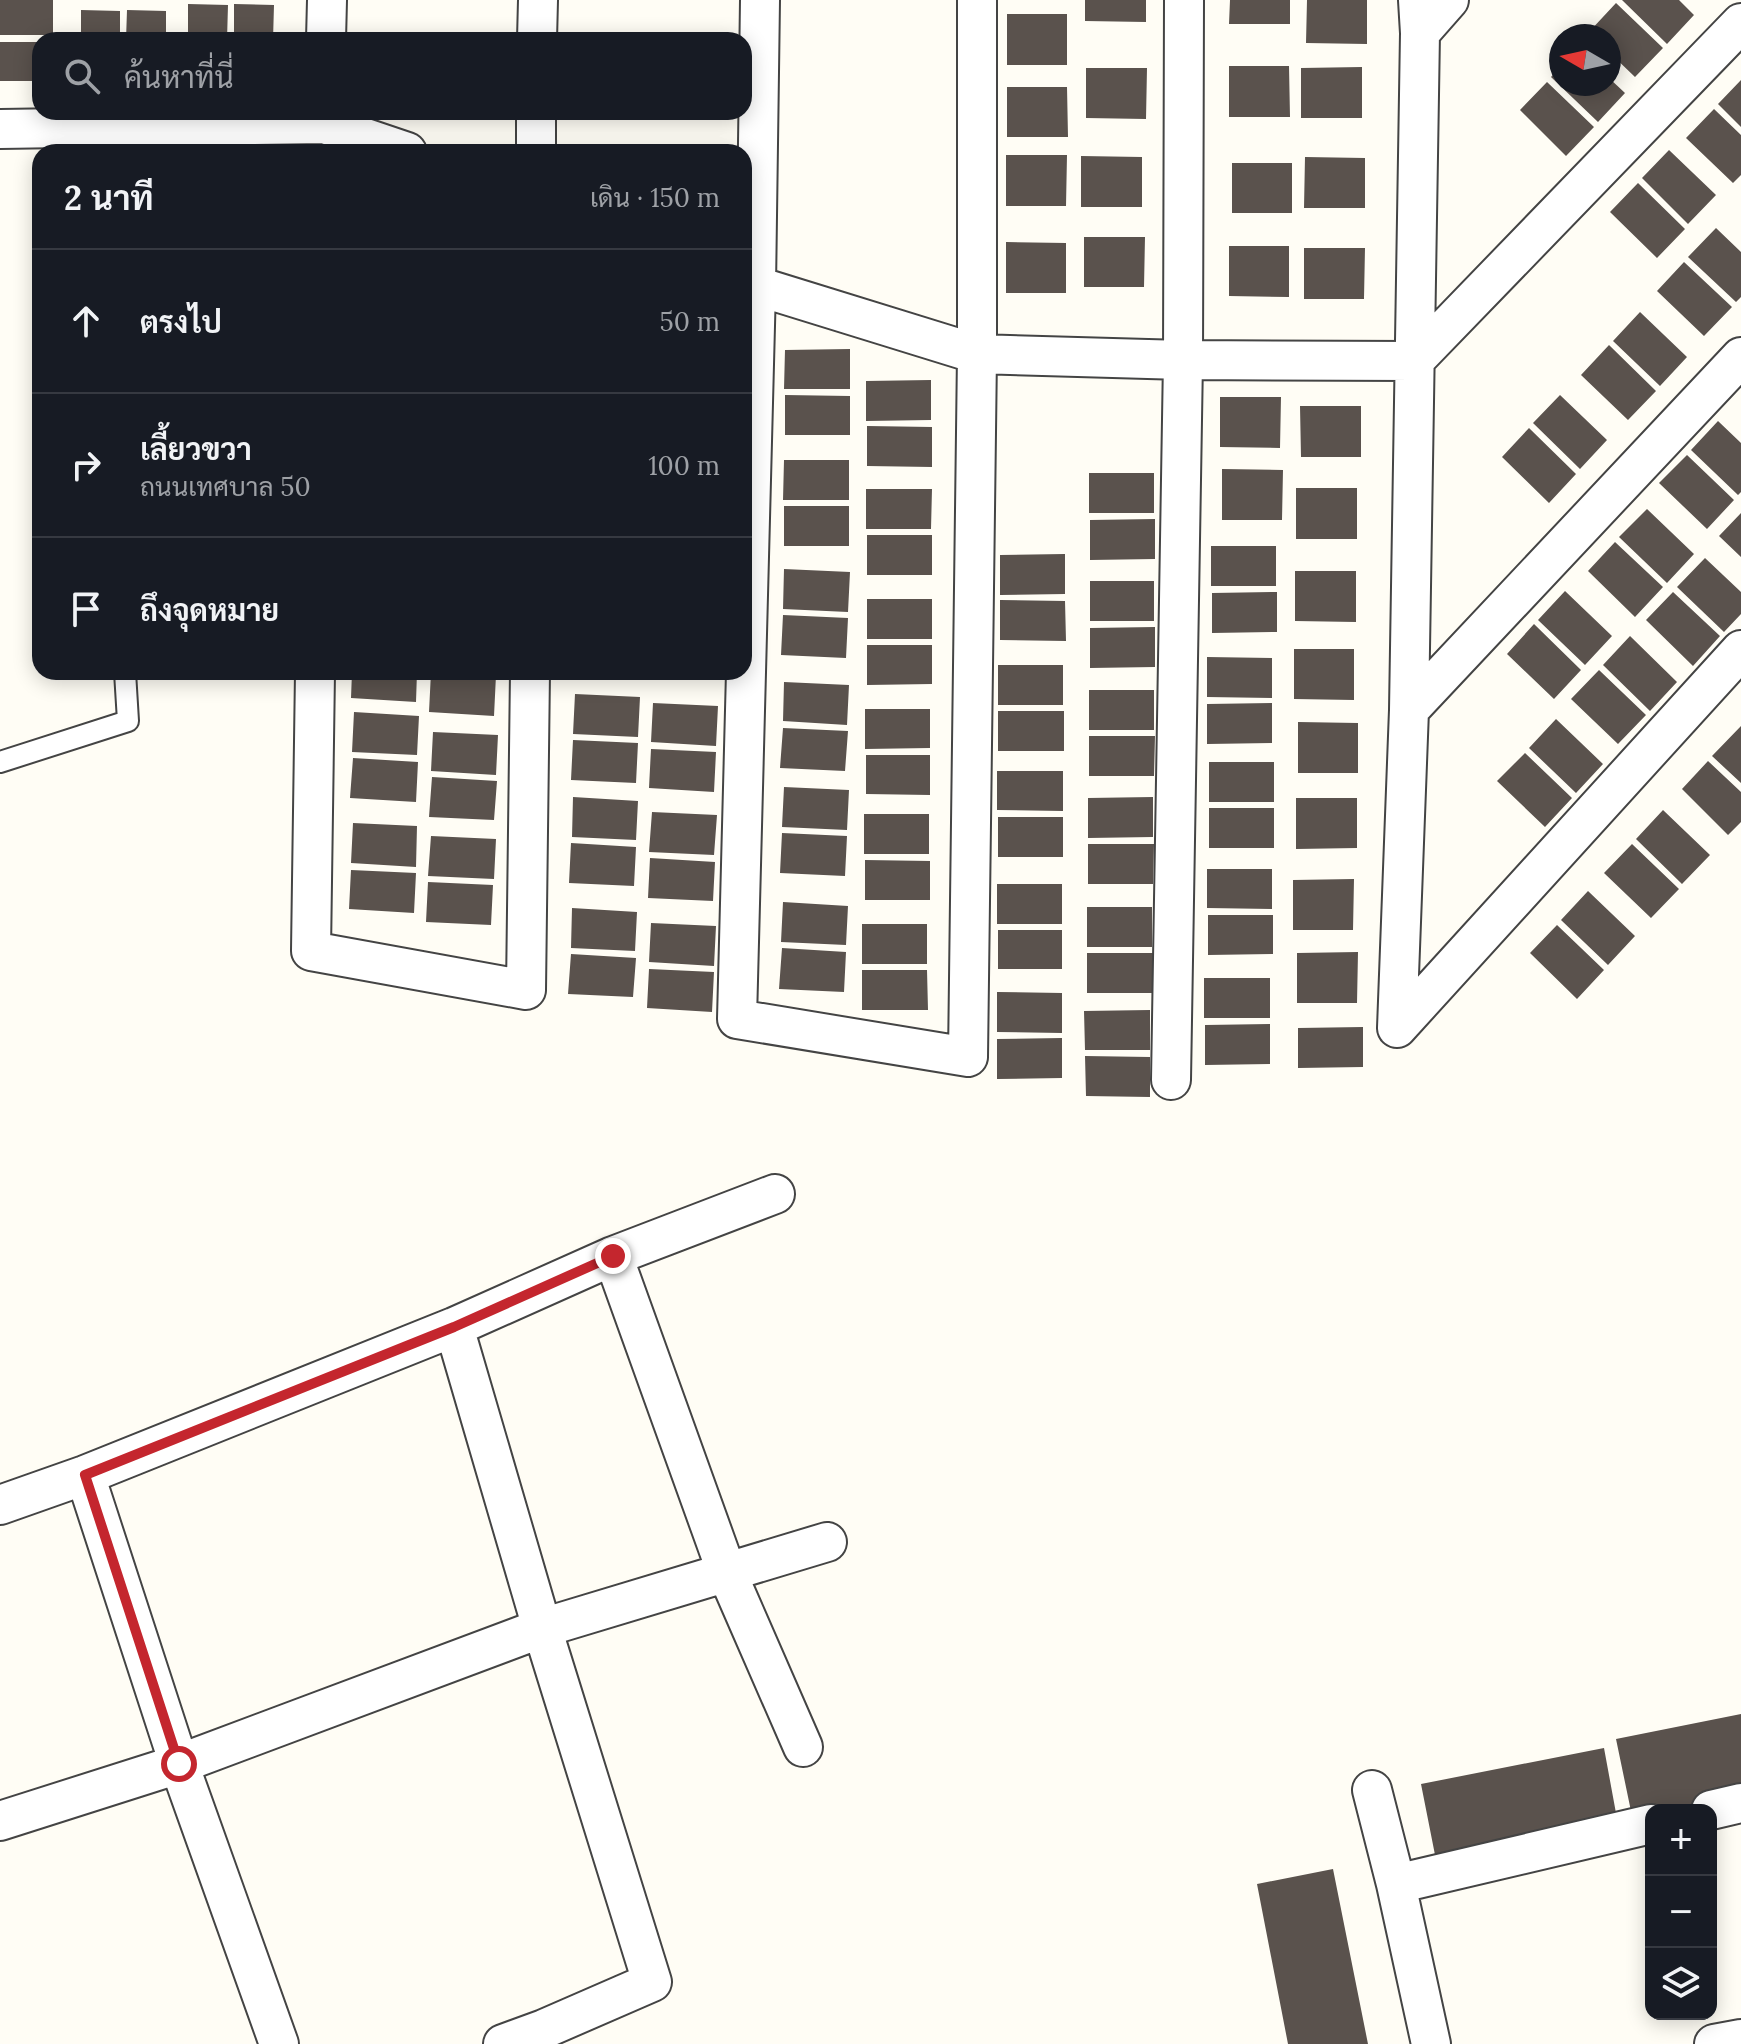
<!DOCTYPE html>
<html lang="th">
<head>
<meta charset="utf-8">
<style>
  :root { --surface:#171b24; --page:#20242c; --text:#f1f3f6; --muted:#9ea1a6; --line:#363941 }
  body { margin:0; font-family:Lora,Sarabun,serif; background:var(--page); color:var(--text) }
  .controls { position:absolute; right:24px; bottom:24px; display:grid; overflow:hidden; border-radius:16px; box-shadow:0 4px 20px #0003 }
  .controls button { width:72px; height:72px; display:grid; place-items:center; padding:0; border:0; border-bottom:2px solid var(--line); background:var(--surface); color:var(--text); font:40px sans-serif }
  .compass { position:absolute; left:1549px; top:24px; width:72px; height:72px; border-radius:50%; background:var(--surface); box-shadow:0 4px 20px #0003; rotate:279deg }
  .stop { position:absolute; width:24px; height:24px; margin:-18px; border:6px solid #c4262e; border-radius:50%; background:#fff }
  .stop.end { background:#c4262e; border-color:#fff; box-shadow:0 2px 8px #0008 }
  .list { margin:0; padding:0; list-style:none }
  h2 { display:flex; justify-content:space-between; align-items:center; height:104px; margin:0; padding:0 32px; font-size:34px }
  h2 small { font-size:26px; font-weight:400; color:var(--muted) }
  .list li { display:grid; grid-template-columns:52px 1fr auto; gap:24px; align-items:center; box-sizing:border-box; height:144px; padding:0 32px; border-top:2px solid var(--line) }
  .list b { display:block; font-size:30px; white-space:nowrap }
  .list p { margin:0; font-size:26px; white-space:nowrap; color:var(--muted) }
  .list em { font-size:26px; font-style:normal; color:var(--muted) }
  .icon { flex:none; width:44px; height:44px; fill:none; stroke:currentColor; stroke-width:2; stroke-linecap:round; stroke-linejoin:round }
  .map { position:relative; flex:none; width:1741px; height:2044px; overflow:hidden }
  .search { position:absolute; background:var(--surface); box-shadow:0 4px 20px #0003; left:32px; top:32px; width:720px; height:88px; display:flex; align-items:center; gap:20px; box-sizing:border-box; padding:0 28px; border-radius:24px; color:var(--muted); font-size:30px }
  .panel { position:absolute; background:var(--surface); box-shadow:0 4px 20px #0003; left:32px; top:144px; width:720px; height:536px; border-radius:24px }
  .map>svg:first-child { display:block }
  .building { fill:#5a524d }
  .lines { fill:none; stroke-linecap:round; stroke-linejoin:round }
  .lane-casing { stroke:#444; stroke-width:24 }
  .street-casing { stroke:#444; stroke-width:42 }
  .lane { stroke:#fff; stroke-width:20 }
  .street { stroke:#fff; stroke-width:38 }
  .route { stroke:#c4262e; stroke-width:10 }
</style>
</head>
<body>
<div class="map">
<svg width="1741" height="2044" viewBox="0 0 1741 2044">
  <rect width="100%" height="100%" fill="#fffdf5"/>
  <path class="building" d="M0,0H53V35H0Z
    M1085,0H1146V22L1085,21Z
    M1230,0H1290V24H1229Z
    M1307,0H1367V44L1306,43Z
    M1622,0H1679L1694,15L1667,44Z
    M1616,3L1663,48L1635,77L1609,52V36H1593L1589,32Z
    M188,4L228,5L227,40H188Z
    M234,4L274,5L273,40H234Z
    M81,10L120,11V40H81Z
    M127,10L166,11V40H126Z
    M1007,14H1067V65H1007Z
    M0,42H40V81H0Z
    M1229,66H1289L1290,117H1229Z
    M1561,66V84H1609V78L1625,93L1598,122L1551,77Z
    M1362,67V118H1301V68Z
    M1086,68H1147L1146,119L1086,118Z
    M1741,80V127L1718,104Z
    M1547,82L1594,127L1566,156L1520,110Z
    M1007,87H1067L1068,137H1007Z
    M1714,109L1741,135V175L1733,183L1686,138Z
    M1669,150L1716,195L1688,224L1642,178Z
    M1006,155H1067L1066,206H1006Z
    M1081,156L1142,157V207H1081Z
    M1305,157L1365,158V208H1304Z
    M1232,163H1292V213H1232Z
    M1638,183L1685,229L1657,258L1610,212Z
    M1716,228L1741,252V297L1736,302L1688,257Z
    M1084,237H1145L1144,287H1084Z
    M1006,242L1066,243V293H1006Z
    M1229,246H1289V297L1229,296Z
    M1304,248H1365L1364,299H1304Z
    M1684,262L1732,307L1704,336L1657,291Z
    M1640,312L1687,357L1660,386L1613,341Z
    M1609,345L1656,391L1628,420L1581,375Z
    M850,349V389H784L785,350Z
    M931,380V420L866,421V381Z
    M785,395L850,396V435H785Z
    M1560,395L1607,440L1580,469L1533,423Z
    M1220,397H1281L1280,448L1220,447Z
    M1300,406H1361V457H1301Z
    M1718,421L1741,443V492L1738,495L1691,450Z
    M867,426L932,427V467L867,466Z
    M1529,428L1576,474L1549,503L1502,457Z
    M1687,455L1734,500L1707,529L1659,483Z
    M784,460H849V500H783Z
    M1222,469L1283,470L1282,520H1222Z
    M1089,473H1154V513H1089Z
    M1296,488H1357V539H1296Z
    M866,489H932L931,529H866Z
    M784,506H849V546H784Z
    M1647,509L1694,554L1667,583L1619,537Z
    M1741,513V557L1719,536Z
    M1155,519V559L1090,560V520Z
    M867,535H932V575H867Z
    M1615,542L1663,587L1635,617L1588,571Z
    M1211,546H1276V586H1211Z
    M1065,554V594L1000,595V555Z
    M1705,558L1741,592V614L1724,632L1677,587Z
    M784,569L850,572L848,612L783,609Z
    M1295,571H1356V622L1295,621Z
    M1090,581H1154V621H1090Z
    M1565,591L1612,636L1585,665L1538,620Z
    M1277,592V632L1212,633V593Z
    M1673,592L1720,636L1693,666L1646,620Z
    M867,599H932V639H867Z
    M1000,600L1065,601L1066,641L1000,640Z
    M783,615L848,618L846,658L781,655Z
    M1534,624L1581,670L1554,699L1507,654Z
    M1155,627V667L1090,668V628Z
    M1630,636L1677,682L1650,711L1603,665Z
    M867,645H932V684L867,685Z
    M1294,649H1354V700L1294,699Z
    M1207,657L1272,658V698L1207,697Z
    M998,665H1063V705H998Z
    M1599,670L1646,715L1618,744L1571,699Z
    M352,672H417L416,702L351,698Z
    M431,672L496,675L494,716L429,712Z
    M648,672H713L712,679L647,676Z
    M784,682L849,685L847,725L783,721Z
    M1089,690H1154V730H1089Z
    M575,694L640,697L638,737L573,734Z
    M653,703L718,706L716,746L651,742Z
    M1272,703V743L1207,744V704Z
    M865,709H930V748L865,749Z
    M998,711H1064V751H998Z
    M354,712L419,716L417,755L352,752Z
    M1556,719L1603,764L1576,793L1529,748Z
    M1298,722L1358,723V773H1298Z
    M1741,726V783L1712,756Z
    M783,728L848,731L845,771L780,768Z
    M433,732L498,735L496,775L431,771Z
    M1089,736H1155L1154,776H1089Z
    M573,740L638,743L636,783L571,780Z
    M651,749L716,752L714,792L649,788Z
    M1525,753L1572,798L1545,827L1497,781Z
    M866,755H930V795L866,794Z
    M353,758L418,762L416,802L350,798Z
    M1708,761L1741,792V822L1728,835L1682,789Z
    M1209,762H1274V802H1209Z
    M997,771H1063V811L997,810Z
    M432,777L497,781L494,820L429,817Z
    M784,787L849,790L847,830L782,827Z
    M573,797L638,801L636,840L572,837Z
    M1153,797V837L1088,838V798Z
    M1296,798H1357V848L1296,849Z
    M1209,808H1274V848H1209Z
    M1663,810L1710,855L1682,884L1636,839Z
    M652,812L717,815L714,855L649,852Z
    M864,814H929V854H864Z
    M998,817H1063V857H998Z
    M353,823L417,826L416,867L351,863Z
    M782,833L847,836L845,876L780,873Z
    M431,836L496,839L494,879L428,876Z
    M571,843L636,847L634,886L569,883Z
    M1088,844H1154L1153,884H1088Z
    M1632,844L1679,889L1651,918L1604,873Z
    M650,858L715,862L713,901L648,898Z
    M865,860L930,861V900H865Z
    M1207,869H1272V909L1207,908Z
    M351,870L416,873L414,913L349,909Z
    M1354,879L1353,930H1293V880Z
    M428,882L493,885L491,925L426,922Z
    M997,884H1062V924H997Z
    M1588,891L1635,936L1608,965L1561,920Z
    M783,902L848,906L846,945L781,942Z
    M1087,907H1152V947H1087Z
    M572,908L637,912L635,951L571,948Z
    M1208,915H1273V954L1208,955Z
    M651,923L716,926L714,966L649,962Z
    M862,924H927V964H862Z
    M1557,925L1604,970L1577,999L1530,953Z
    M998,930H1062V969H998Z
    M782,948L846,952L844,992L779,989Z
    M1358,952L1357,1003H1297V953Z
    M1087,953H1153L1152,993H1087Z
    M571,954L636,958L633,997L568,994Z
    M649,969L714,972L712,1012L647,1008Z
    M862,970H927L928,1010H862Z
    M1204,978H1270V1018H1204Z
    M997,992L1062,993V1033L997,1032Z
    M1150,1010V1050H1085L1084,1011Z
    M1270,1024V1064L1205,1065V1025Z
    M1363,1027V1067L1298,1068V1028Z
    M1062,1038V1078L997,1079V1039Z
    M1085,1056L1150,1057V1097L1086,1096Z
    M1741,1714V1794L1632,1816L1616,1739Z
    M1604,1748L1618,1824L1436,1860L1421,1784Z
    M1333,1869L1368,2044H1288L1257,1884Z"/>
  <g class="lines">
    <g class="lane-casing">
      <path id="lane" d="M0,762L128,721L125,672"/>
    </g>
    <g class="street-casing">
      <path id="street" d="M760,0L756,287L737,1019L968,1057L977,354V0
        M1420,33L1449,0
        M326,40L327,0
        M537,40L538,0
        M0,129L324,124L407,152
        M536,152V112
        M744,282L977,354L1183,360L1414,361L1741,23
        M315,672L311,951L526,990L530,672
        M1409,710L1741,357
        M1397,1028L1409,710L1420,33L1418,0
        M1397,1028L1741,650
        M1171,1080L1183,360L1184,0
        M613,1256L727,1573L803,1747
        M454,1327L542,1628L652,1982L544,2029L503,2044
        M85,1475L179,1764L279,2044
        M0,1505L85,1475L454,1327L613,1256L775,1194
        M1372,1790L1396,1884L1431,2044
        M1711,1810L1741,1803
        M0,1821L179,1764L542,1628L827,1542
        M1396,1884L1651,1824
        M1714,2044L1741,2039"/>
    </g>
    <use href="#lane" class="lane"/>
    <use href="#street" class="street"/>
  </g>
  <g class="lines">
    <path class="route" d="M179,1764L85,1475L454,1327L613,1256"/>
  </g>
</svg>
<div class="controls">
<button>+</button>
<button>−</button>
<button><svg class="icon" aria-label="layers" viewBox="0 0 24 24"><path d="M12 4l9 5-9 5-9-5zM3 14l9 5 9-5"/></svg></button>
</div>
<svg class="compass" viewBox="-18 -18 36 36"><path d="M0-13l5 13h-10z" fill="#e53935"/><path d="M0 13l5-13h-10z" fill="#9ea1a6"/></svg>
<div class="stop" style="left:179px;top:1764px"></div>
<div class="stop end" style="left:613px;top:1256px"></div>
<div class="search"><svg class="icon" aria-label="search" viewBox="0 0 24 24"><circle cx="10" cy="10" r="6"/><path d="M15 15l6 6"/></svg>ค้นหาที่นี่</div>
<section class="panel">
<h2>2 นาที<small>เดิน · 150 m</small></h2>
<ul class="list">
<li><svg class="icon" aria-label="ahead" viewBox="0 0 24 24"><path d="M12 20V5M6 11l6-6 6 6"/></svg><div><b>ตรงไป</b></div><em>50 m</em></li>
<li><svg class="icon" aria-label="right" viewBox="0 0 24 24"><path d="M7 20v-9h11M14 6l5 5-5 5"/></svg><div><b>เลี้ยวขวา</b><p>ถนนเทศบาล 50</p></div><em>100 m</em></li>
<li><svg class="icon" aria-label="arrive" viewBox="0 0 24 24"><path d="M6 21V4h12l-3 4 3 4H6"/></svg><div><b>ถึงจุดหมาย</b></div></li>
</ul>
</section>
</div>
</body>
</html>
